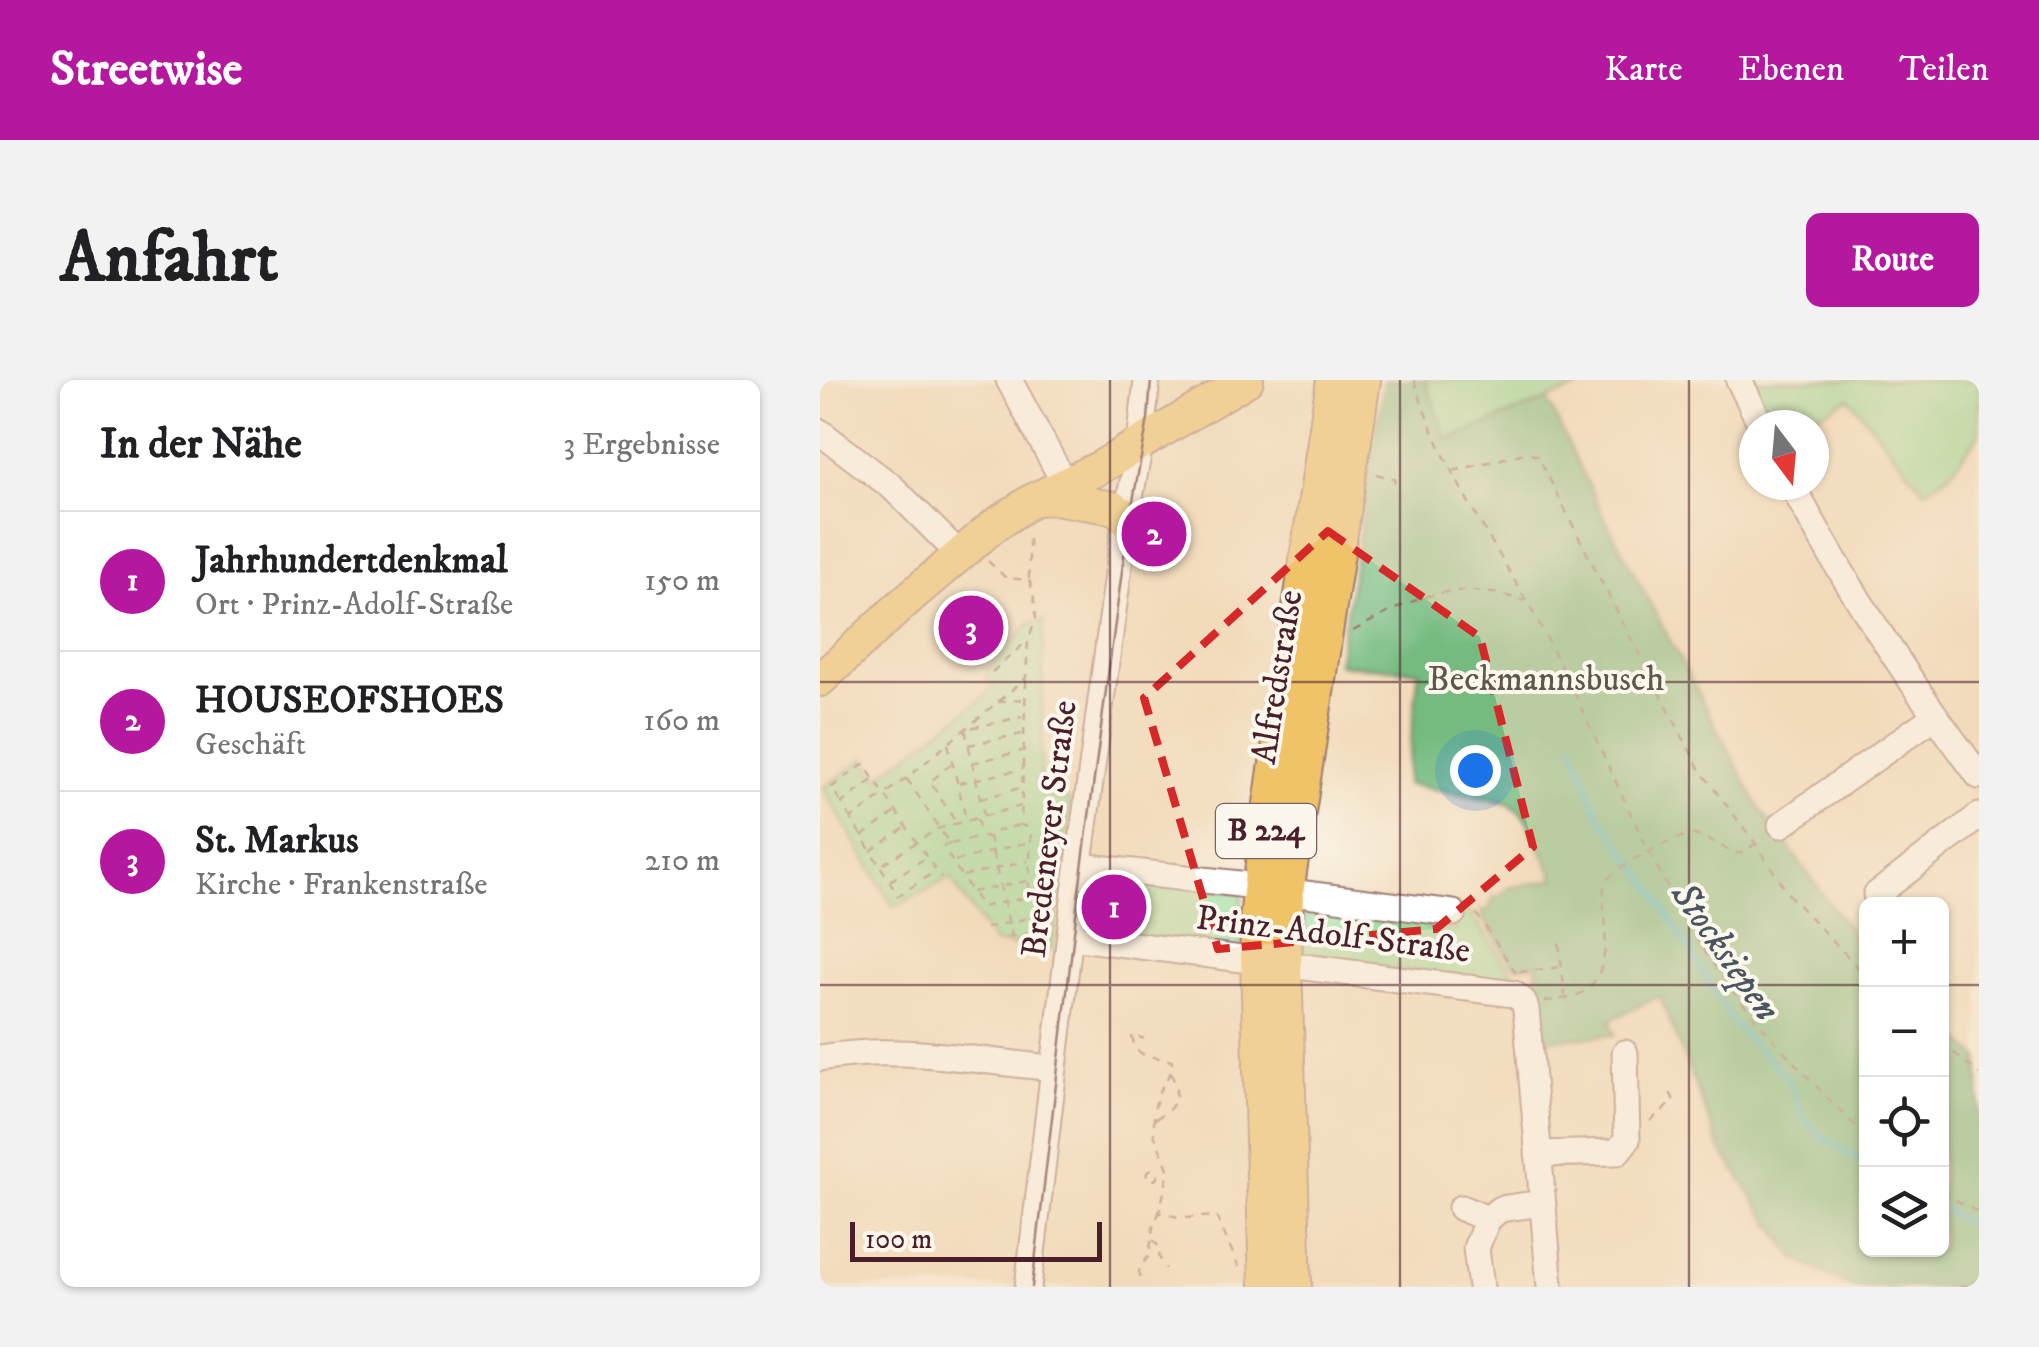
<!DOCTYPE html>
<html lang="de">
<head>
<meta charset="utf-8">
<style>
  :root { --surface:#fff; --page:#f2f2f2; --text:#202124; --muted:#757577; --line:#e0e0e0; --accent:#b5179e }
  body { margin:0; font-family:"IM FELL DW Pica",serif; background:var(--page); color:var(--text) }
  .controls { position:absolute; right:30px; bottom:30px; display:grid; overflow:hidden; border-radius:15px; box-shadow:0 2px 8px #0004 }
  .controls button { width:90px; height:90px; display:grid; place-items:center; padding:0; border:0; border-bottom:2px solid var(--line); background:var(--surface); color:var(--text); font:50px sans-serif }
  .compass { position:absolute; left:919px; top:30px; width:90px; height:90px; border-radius:50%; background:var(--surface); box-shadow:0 2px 8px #0004; rotate:164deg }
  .scale { position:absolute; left:30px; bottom:25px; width:252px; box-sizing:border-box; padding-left:10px; border:5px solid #4a1f2b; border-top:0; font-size:28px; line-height:35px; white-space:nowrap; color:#4a1f2b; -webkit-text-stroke:8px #fbf7ec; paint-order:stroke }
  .you { position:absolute; left:655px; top:390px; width:35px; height:35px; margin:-25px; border:8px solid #fff; border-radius:50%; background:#1a73e8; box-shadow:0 0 0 15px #1a73e833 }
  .badge { display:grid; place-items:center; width:65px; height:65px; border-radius:50%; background:var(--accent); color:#fff; font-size:32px; font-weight:700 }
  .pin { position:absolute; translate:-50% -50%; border:5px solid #fff; box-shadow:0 2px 10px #0006 }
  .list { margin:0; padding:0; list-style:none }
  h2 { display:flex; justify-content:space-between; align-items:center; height:130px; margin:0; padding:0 40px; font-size:42px }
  h2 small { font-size:32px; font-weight:400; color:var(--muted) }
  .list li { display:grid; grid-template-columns:65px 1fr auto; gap:30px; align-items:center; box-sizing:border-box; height:140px; padding:0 40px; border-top:2px solid var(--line) }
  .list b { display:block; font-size:38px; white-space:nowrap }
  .list p { margin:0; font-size:32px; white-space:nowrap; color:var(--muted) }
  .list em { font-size:32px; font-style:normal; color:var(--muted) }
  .icon { flex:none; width:55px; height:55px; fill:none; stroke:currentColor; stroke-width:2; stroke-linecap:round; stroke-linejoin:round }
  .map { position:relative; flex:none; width:1159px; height:907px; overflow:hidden; border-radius:15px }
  header { display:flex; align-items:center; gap:60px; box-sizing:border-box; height:140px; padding:0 50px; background:var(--accent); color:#fff }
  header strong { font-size:48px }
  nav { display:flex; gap:55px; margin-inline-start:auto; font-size:35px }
  .intro { display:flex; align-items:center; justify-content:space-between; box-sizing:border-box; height:240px; padding:0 60px }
  h1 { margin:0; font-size:70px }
  .button { padding:25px 45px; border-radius:15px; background:var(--accent); color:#fff; font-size:35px; font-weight:700 }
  main { display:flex; gap:60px; padding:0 60px }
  aside { flex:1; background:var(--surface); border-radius:15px; box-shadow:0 2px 8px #0004 }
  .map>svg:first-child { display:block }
  .green { fill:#91db97; stroke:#6e7d61; stroke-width:2.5 }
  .forest { fill:#74bb80; stroke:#5f6d56; stroke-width:2.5 }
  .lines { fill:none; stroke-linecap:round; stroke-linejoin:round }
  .stream { stroke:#4cbac4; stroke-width:5 }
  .minor-casing { stroke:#9e7d73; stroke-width:29 }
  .major-casing { stroke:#9e7d73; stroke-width:36 }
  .path { stroke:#9e7d73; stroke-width:2.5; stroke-dasharray:8 8; stroke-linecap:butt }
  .minor { stroke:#fff; stroke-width:25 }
  .major { stroke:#f0c369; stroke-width:32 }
  .tram { stroke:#4a1f2b; stroke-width:2.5 }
  .marked { fill:none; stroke:#d62828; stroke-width:8; stroke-dasharray:20 12; stroke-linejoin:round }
  .grid { fill:none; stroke:#4a1f2b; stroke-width:2.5; stroke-opacity:0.55 }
  .labels { text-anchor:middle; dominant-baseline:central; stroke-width:8; stroke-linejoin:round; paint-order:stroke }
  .shield { fill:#fbf7ec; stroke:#7f6065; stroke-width:2.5 }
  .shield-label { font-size:32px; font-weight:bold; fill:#4a1f2b }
  .street-label { font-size:35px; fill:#4a1f2b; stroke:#fbf7ec }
  .park-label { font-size:35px; fill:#5f574b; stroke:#fbf7ec }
  .water-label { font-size:38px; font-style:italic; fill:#4b5561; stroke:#fbf7ec }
</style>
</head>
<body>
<header>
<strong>Streetwise</strong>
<nav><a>Karte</a><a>Ebenen</a><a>Teilen</a></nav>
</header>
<div class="intro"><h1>Anfahrt</h1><a class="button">Route</a></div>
<main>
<aside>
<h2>In der Nähe<small>3 Ergebnisse</small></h2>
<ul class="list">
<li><span class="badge">1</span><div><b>Jahrhundertdenkmal</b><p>Ort · Prinz-Adolf-Straße</p></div><em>150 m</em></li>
<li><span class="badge">2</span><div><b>HOUSEOFSHOES</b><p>Geschäft</p></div><em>160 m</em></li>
<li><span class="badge">3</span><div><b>St. Markus</b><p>Kirche · Frankenstraße</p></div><em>210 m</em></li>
</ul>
</aside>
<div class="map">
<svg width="1159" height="907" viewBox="0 0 1159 907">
  <rect width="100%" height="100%" fill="#fbf7ec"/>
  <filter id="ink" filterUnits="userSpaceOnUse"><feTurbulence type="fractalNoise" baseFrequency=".01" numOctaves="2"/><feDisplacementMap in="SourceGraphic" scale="20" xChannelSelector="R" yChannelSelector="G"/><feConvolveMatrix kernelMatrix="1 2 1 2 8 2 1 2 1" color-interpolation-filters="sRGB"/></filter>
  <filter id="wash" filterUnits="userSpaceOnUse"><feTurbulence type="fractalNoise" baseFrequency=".0048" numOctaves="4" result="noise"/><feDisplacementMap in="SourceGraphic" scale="40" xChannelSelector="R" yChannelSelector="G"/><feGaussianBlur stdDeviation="2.25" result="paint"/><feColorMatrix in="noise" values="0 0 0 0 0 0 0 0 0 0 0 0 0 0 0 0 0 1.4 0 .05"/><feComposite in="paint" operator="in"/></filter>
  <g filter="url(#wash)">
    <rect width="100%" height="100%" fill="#f2dbbb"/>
    <path class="green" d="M605,0H777L626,60Z
      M923,0H1159V55L1129,94L1105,111L1029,18L979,45H946Z
      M224,241L221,414L251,420L233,569L174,563L130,498L74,527L3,408L44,379L58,398L161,319L173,306L165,298L169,294L166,291L211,243Z
      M284,492L422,513L420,569L277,551Z
      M485,523L603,540L606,547L636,550L639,527L647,528L693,594L695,606L483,577Z"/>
    <path class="forest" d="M565,0H605L627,60L727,20L782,133L940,429L1046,572V869H1122V643L1159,678V907H1033L975,879L900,768L840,616L790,640L795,655L721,660L716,584L695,587L661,536V530L668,531L674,516L679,517L689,508L735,499L706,438L689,423L586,404L599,291L518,284Z"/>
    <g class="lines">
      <path class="stream" d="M752,363L778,433L830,505L916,647L968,698L982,736L1002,757L1046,784
        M1122,828L1159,850"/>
    </g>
  </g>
  <g filter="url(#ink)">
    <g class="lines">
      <g class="minor-casing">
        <path id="minor" d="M189,0L245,104
          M919,0L941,45
          M0,52L72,107L139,174
          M972,105C1026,207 1090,303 1159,396
          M961,445L1115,336
          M260,486L428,505L439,508L633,533
          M1056,515L1159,436
          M251,557L694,614L703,621L706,629L730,907
          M0,678C79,664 155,681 233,688
          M718,774L797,772L807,760L805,673
          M641,828L668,839
          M208,907L254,520L304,150L320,64L327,0
          M661,907L656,868L668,839L680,829L722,823"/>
      </g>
      <g class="major-casing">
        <path id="major" d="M216,119L234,118L294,128L302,133L306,140
          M0,300L90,217L175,145L211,121L279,88L427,0
          M446,907L436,541L444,464L513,0
          M475,907L465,584L467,512L544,0"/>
      </g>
      <path class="path" d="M594,0C621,90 678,167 722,249C778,354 819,467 883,568C927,637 989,699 1046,757
        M633,91L705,73L718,76L781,201L880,390L936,464L969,515L1046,596
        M556,94L575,99L574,107
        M168,181L186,198L209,200L213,211L216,238L208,261L206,298L87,398L31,439L60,486L117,449L201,426
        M209,199V152
        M533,251C598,216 631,198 705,221
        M172,292L206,262
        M206,300L201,445L209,448L211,454L208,517
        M178,322L205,319
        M128,364L146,439
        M148,365L202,354
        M152,383L202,371
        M131,384L110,402L137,444
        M87,399L129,463
        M139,403L203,389
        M160,419L200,408
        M20,421L12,407L44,384L53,398
        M164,436L145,349L202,337
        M31,439L22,423L54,399L121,498
        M157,439L161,454
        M42,456L75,433
        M169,457L192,557
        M130,464L124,466V469L162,527L208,517L235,518
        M131,464L161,456L169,457L174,452L199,445
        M51,471L85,448
        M135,481L209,462
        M61,487L78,516L114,492
        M143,496L208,481
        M70,501L105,478
        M152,512L207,501
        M656,533L696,593
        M166,548L212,537L211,553L182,559
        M739,563L745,616
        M699,592L741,587
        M725,621C737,620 752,619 763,612C788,597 786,558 785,533C784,524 781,511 786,502C793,488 857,454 873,455C888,457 902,468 916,473H922L944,458
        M312,656L315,669L324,675L352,681L351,692L338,713L334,731V754L349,791L339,833
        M319,657L324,659
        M1122,662L1159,694
        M335,739C357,727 361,717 351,693
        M830,741L854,721L848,707
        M326.5 795a5.5 5.5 0 1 1 11 0a5.5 5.5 0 1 1-11 0Z
        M1122,812L1159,833
        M333,860L340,868L339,877L346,889
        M320,897L319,888L329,876L333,847L339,833L364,838L396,836L419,887
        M1140,907L1159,903"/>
      <use href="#minor" class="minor"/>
      <use href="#major" class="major"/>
      <path class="tram" d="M212,907L258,518L307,154L328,39L331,0"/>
    </g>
  </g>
  <path d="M0 0H1159V907H0ZM508,151L660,257L713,467L616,549L398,569L324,318Z" fill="#f2dbbb" fill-opacity=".55" fill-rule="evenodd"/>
  <path class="marked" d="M508,151L660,257L713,467L616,549L398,569L324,318Z"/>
  <path class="grid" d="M290,0V907M580,0V907M869,0V907M0,302H1159M0,605H1046M1122,605H1159"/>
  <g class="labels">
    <rect class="shield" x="396" y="424" width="100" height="54" rx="8"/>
    <g class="shield-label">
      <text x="446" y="451">B 224</text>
    </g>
    <g class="street-label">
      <text transform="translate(458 297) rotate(-81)">Alfredstraße</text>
      <text transform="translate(230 449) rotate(-83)">Bredeneyer Straße</text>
      <text transform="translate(513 555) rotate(7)">Prinz-Adolf-Straße</text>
    </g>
    <g class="park-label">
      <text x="726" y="300">Beckmannsbusch</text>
    </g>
    <g class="water-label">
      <text transform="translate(905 572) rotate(55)">Stocksiepen</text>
    </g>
  </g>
</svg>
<div class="controls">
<button>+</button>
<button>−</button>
<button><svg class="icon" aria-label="locate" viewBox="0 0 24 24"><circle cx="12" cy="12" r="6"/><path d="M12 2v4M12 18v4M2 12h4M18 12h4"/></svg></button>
<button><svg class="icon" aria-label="layers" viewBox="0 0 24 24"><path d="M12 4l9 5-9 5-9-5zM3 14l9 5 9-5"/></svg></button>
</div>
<svg class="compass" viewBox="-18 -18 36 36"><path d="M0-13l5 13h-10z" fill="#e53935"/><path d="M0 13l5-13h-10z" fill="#757577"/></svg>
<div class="scale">100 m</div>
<div class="you"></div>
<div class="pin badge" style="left:294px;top:527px">1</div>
<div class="pin badge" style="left:334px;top:154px">2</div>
<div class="pin badge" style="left:151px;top:248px">3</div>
</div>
</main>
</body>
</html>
